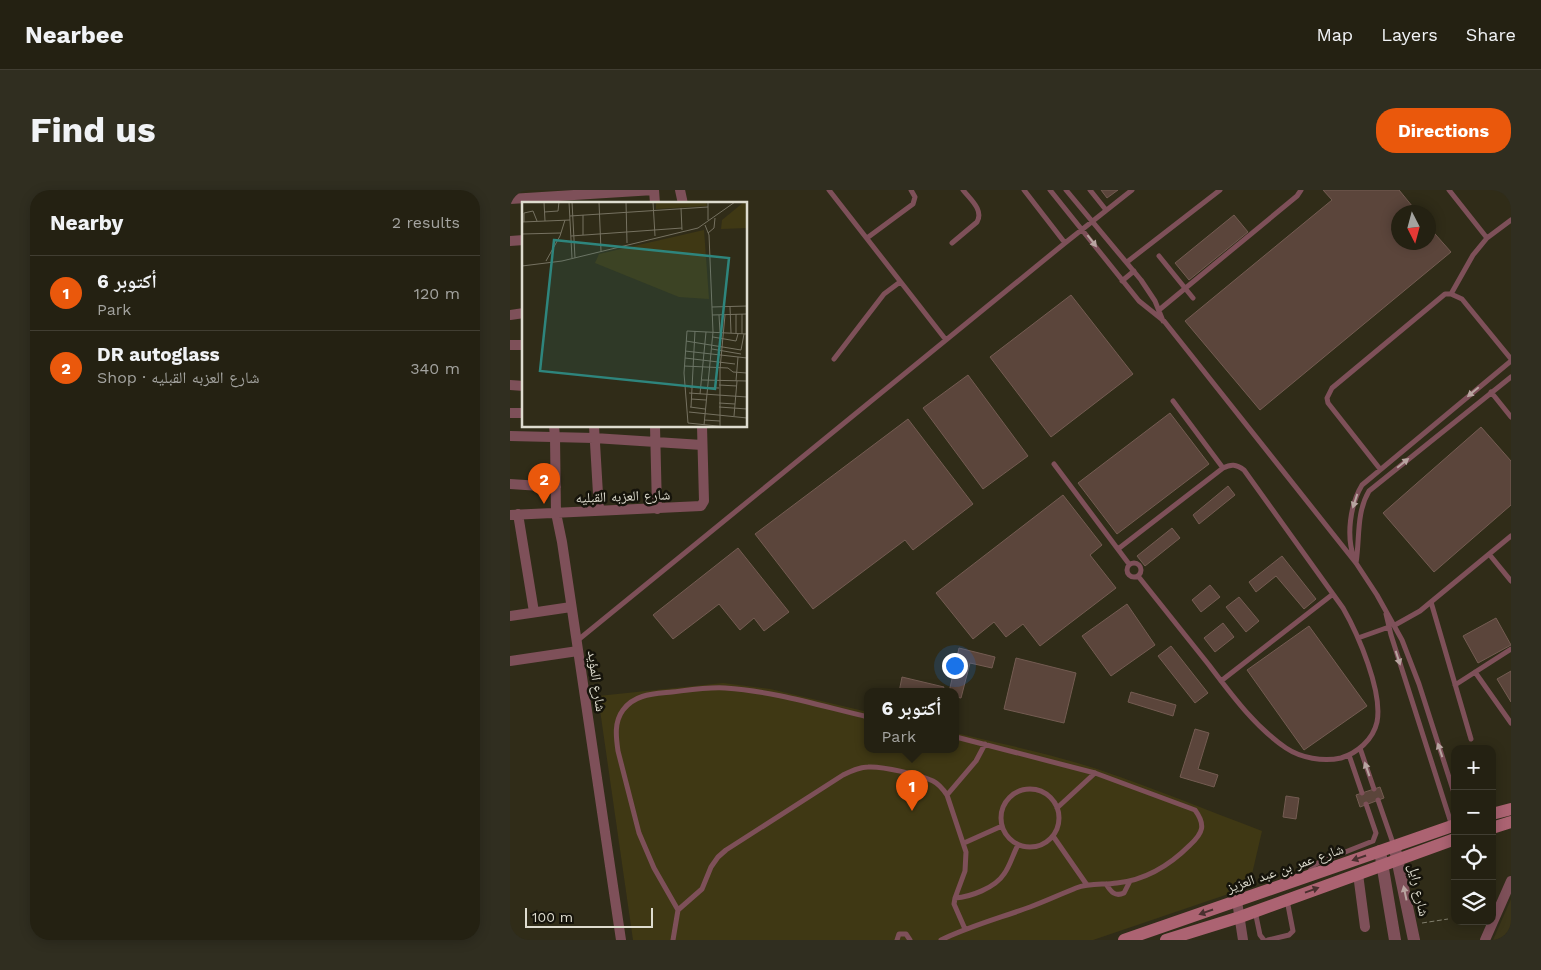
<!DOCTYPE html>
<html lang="en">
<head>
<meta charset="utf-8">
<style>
  :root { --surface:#242112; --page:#302e20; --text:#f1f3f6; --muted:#a3a39f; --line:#413e32; --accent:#ea580c }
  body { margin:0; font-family:"Work Sans","Noto Naskh Arabic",sans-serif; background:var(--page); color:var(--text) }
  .controls { position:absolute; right:15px; bottom:15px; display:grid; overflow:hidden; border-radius:10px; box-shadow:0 2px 12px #0003 }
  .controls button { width:45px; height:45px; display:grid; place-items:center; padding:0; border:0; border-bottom:1px solid var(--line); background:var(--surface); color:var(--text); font:25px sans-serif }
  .compass { position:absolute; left:881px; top:15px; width:45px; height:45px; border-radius:50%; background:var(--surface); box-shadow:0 2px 12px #0003; rotate:174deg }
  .scale { position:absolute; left:15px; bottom:12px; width:128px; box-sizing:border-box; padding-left:5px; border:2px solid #dedccf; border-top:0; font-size:14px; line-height:18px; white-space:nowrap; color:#dedccf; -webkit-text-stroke:4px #16140b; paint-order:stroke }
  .you { position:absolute; left:444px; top:475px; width:18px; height:18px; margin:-12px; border:4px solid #fff; border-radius:50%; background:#1a73e8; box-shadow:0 0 0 8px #1a73e833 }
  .badge { display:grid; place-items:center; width:32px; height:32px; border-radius:50%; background:var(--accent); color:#fff; font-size:16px; font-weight:700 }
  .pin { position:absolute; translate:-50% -41px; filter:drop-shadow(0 1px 2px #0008) }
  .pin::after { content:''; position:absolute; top:26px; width:18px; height:15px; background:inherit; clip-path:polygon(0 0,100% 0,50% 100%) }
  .popup { position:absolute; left:354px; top:498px; width:95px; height:65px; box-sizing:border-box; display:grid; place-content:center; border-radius:10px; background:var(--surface); filter:drop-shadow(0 1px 4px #0005); font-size:16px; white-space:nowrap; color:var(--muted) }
  .popup b { font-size:19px; color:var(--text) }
  .popup::after { content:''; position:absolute; left:50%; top:100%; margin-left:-10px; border:10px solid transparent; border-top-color:var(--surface) }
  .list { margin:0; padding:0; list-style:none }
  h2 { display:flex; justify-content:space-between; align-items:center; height:65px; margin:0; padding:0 20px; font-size:21px }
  h2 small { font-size:16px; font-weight:400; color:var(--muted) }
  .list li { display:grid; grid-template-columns:32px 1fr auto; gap:15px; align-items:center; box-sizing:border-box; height:75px; padding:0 20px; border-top:1px solid var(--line) }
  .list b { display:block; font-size:19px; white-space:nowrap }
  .list p { margin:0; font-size:16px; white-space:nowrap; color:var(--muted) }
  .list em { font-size:16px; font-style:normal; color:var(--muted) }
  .icon { flex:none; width:28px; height:28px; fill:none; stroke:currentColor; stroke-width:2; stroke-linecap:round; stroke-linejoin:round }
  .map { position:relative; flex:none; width:1001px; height:750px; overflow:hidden; border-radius:20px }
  header { display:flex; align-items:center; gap:30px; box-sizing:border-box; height:70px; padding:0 25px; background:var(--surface); border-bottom:1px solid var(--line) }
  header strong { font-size:24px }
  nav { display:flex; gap:28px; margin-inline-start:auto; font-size:18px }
  .intro { display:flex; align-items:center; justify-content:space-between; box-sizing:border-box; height:120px; padding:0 30px }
  h1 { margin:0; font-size:35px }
  .button { padding:12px 22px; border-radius:20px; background:var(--accent); color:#fff; font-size:18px; font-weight:700 }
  main { display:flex; gap:30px; padding:0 30px }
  aside { flex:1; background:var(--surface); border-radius:20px; box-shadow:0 2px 12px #0003 }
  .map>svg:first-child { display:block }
  .built { fill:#3b3519 }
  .green { fill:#3f3814 }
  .building { fill:#5b453b; stroke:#745c52 }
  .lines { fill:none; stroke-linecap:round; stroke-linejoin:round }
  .path { stroke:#827f6e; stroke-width:1; stroke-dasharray:5 2.5; stroke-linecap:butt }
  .service { stroke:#7e5059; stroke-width:5 }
  .minor { stroke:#7e5059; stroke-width:10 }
  .tertiary { stroke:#7e5059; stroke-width:12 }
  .secondary { stroke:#ac6372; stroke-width:12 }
  .oneway { fill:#b8a4a0 }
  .oneway2 { fill:#4a302f }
  .labels { text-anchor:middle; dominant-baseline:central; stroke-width:5; stroke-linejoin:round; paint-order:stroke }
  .street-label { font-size:14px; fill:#dedccf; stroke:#16140b }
  .inset-road { fill:none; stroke:#767261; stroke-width:1 }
  .view { fill:#2e857d; fill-opacity:0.15; stroke:#2e857d; stroke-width:2.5 }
  .inset-edge { fill:none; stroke:#dedccf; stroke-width:2.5 }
</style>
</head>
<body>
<header>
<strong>Nearbee</strong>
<nav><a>Map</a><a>Layers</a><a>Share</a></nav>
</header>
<div class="intro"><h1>Find us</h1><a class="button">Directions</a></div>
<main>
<aside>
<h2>Nearby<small>2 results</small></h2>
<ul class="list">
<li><span class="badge">1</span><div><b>6 أكتوبر</b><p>Park</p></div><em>120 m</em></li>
<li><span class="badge">2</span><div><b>DR autoglass</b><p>Shop · شارع العزبه القبليه</p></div><em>340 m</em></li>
</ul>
</aside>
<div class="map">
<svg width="1001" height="750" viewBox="0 0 1001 750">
  <rect width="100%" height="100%" fill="#302c18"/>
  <path class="built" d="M1001,709V750H983Z"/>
  <path class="green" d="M213,493L260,499L358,522V560H446V543C493,554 541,564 587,579C643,598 697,620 752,641L739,697L583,750H123L88,506Z"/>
  <path class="building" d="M591,0H608L597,8Z
    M813,0H889L907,22H888V52H918V36L941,62L750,220L675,131L822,10Z
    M724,25L738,42L679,90L665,73Z
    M561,105L623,184L541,247L480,167Z
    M458,185L518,266L473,299L413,218Z
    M660,223L699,274L607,344L568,293Z
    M398,229L463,314L403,360L395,350L303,419L245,344Z
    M971,237L1001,271V315L924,382L873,323Z
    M718,296L725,305L689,334L683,325Z
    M553,305L592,355L580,365L606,398L530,456L513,434L496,447L484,432L463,449L426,403Z
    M662,338L670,348L635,376L627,366Z
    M228,358L279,422L254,441L244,428L230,440L209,414L163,449L143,425Z
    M772,366L806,409L794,419L766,386L746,402L739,392Z
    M700,395L710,407L691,422L682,410Z
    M729,407L749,431L736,442L716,417Z
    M617,414L645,455L601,486L572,446Z
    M986,428L1001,455L968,473L953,446Z
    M713,433L724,447L705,462L694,448Z
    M799,436L857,516L794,560L737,480Z
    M661,456L698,503L685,513L648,466Z
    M449,458L485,467L482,478L460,473L451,508L446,507V502H439Z
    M506,468L566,483L554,533L494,519Z
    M1001,481V512L987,489Z
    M392,487L434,497L432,502H389Z
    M621,502L666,515L663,526L618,512Z
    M685,539L699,543L688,579L708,585L704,597L670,587Z
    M870,597L874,608L850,617L846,605Z
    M776,606L789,608L786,629L773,627Z"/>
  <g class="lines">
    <path class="path" d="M912,733L938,729"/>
    <path class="service" d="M319,0L436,150
      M514,0L555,53
      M540,0L629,111L654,131L846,373L867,405L892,450L909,494L945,606
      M556,0L631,90L645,111L653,131
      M580,0L596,20
      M939,0L977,48
      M357,48L403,14L405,7L401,0
      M442,53L467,32C474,20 460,9 453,0
      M649,66L683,108
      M617,72L710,0
      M612,91L624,81
      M941,104L963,65L977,48L1001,30
      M649,120L787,6L791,0
      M324,169L374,104L390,92
      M981,202L1001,227
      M663,211L713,278
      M544,274L619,374
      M870,279L818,213L817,208L822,198L935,104H941L952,109L1001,169
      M608,359L713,278C721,274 726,274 734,280L833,418C848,444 873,502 867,532C863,550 847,563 831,568C813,572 791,568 776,558C745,537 721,504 699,475C675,445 652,416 628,386
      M979,364L1001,391
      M844,368C836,346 840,315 852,295L1001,171
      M617 380a7 7 0 1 1 14 0a7 7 0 1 1-14 0Z
      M846,373C850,348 846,323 859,301L1001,187
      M921,412L961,549
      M876,424L881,445L942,636
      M885,435L910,421L1001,346
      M848,448L879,437
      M68,450L555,53L622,0
      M965,482L1001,533
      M711,491L823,404
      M945,495L1001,459
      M850,558L864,599
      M839,565L852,603
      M491 628a29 29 0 1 1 58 0a29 29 0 1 1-58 0Z
      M437,605L466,571L475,554
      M868,610L884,656
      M547,618L585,583
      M543,646L577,695
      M454,653L492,636
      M798,684L804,675L810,672L863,651L866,643L856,614
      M596,694C601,702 605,707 614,703L620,691
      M445,708C460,707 485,698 494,684C500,676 503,664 508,655
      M168,720L144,678L129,643L108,561C106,547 104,532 113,520C125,504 143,504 162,502C179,500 197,497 215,498C263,501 311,516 358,527
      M745,721L750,745L754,750
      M163,750L168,720L192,699L201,677L208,667L216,660L333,585C341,581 349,577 358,577C373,576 410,585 423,591C429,594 433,599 437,605L456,662L455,681L445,708L444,714L455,739
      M387,750L389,744H396L400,750
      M431,750C460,736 490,728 520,717C536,711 551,704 566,698C580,693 593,695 607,693C636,690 660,675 680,655C693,643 696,635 685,620L585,583L446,547
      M758,750L779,745L783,741L777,710"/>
    <path class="minor" d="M144,0L145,14
      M170,0L173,14
      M0,9L144,0
      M0,51L14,50
      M0,125L14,123
      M0,155H14
      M0,195L14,196
      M0,223H14
      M44,236L45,247L46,323L52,352L111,750
      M84,236L89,321
      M145,236L147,319
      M0,246L84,248L192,255
      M0,294L46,297
      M8,324L24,422
      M0,325L191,316L194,311L192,236
      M0,426L61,417
      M0,471L68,461
      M848,684L855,737
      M727,711L733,750
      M975,750L1001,691"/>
    <path class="tertiary" d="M885,659L904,750
      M870,661L885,750"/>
    <path class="secondary" d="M982,624L1001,619
      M982,638L1001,632
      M614,750L945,635
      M656,750L730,727L945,649"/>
  </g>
  <defs><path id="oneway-solid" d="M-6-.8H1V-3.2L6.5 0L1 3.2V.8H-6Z" transform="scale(1.25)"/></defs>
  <g class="oneway">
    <use href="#oneway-solid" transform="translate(582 51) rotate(52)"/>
    <use href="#oneway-solid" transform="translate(963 202) rotate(140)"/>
    <use href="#oneway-solid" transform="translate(893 273) rotate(-39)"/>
    <use href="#oneway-solid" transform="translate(845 311) rotate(108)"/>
    <use href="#oneway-solid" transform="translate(888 468) rotate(72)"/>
    <use href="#oneway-solid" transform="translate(930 560) rotate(-108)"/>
    <use href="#oneway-solid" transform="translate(857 579) rotate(-109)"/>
    <use href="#oneway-solid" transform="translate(895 703) rotate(-102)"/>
  </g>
  <g class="oneway2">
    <use href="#oneway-solid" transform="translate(849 668) rotate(161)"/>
    <use href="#oneway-solid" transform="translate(802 700) rotate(-20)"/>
    <use href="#oneway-solid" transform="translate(696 722) rotate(161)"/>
  </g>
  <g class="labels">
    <g class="street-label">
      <text transform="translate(113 306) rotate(-2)">شارع العزبه القبليه</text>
      <text transform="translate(87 491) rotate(82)">شارع المؤيد</text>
      <text transform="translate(775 678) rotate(-19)">شارع عمر بن عبد العزيز</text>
      <text transform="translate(909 700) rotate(78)">شارع رايل</text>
    </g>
  </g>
  <g transform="translate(12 12)">
    <rect width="225" height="225" fill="#302c18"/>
    <path d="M134,0H184L185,4L134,7ZM222,0H225V26L199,27L200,18ZM182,28L187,97L157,95L73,61L77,52Z" fill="#3f3814"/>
    <path class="inset-road" d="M22,0L23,19M47,0L50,56M50,0L53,56M77,0L79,49M104,0L105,41M131,0L133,34M186,0V18M159,6L160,28M22,10L36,9L37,0M61,13V33M48,14L186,5M0,20L48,18M2,20V11L11,9L15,19M186,31L192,26L193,16M0,32L39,31M49,34L160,26M24,59L38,34L43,18M0,64L40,59L176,26L213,0M190,105L225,104M208,105L209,131M214,112V131M220,112V132M190,113L225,112M197,113L198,130M191,135L214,139L216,132M164,139L219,148M190,147L219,152M219,148L222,132M163,149L225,156M163,156L213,162M162,164L206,166L211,170L225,171M180,178L225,179M214,179L216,155M197,183L215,184M168,185L197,186M167,191L225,195M178,192L184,130M169,197L184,198M197,201L213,202M168,205L183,207M169,205L173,129M197,205L225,207M167,210L225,216M212,214L215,179M182,218L198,219M182,223L191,130L187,33L183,23M198,224V167L203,113M205,225L166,221L162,171L165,129L225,132"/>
    <path class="view" d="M32,38L207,56L193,187L18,169Z"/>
    <rect width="225" height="225" class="inset-edge"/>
  </g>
</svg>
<div class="controls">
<button>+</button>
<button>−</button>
<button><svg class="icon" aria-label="locate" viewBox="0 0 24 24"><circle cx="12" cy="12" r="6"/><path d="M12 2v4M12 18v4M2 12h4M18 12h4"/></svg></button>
<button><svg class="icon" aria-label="layers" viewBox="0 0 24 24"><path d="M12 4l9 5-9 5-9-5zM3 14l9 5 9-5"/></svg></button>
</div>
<svg class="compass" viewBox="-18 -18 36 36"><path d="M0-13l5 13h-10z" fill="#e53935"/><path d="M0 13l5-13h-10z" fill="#a3a39f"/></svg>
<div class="scale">100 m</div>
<div class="you"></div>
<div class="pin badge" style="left:402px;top:621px">1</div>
<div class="popup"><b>6 أكتوبر</b>Park</div>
<div class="pin badge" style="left:34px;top:314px">2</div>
</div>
</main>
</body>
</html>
